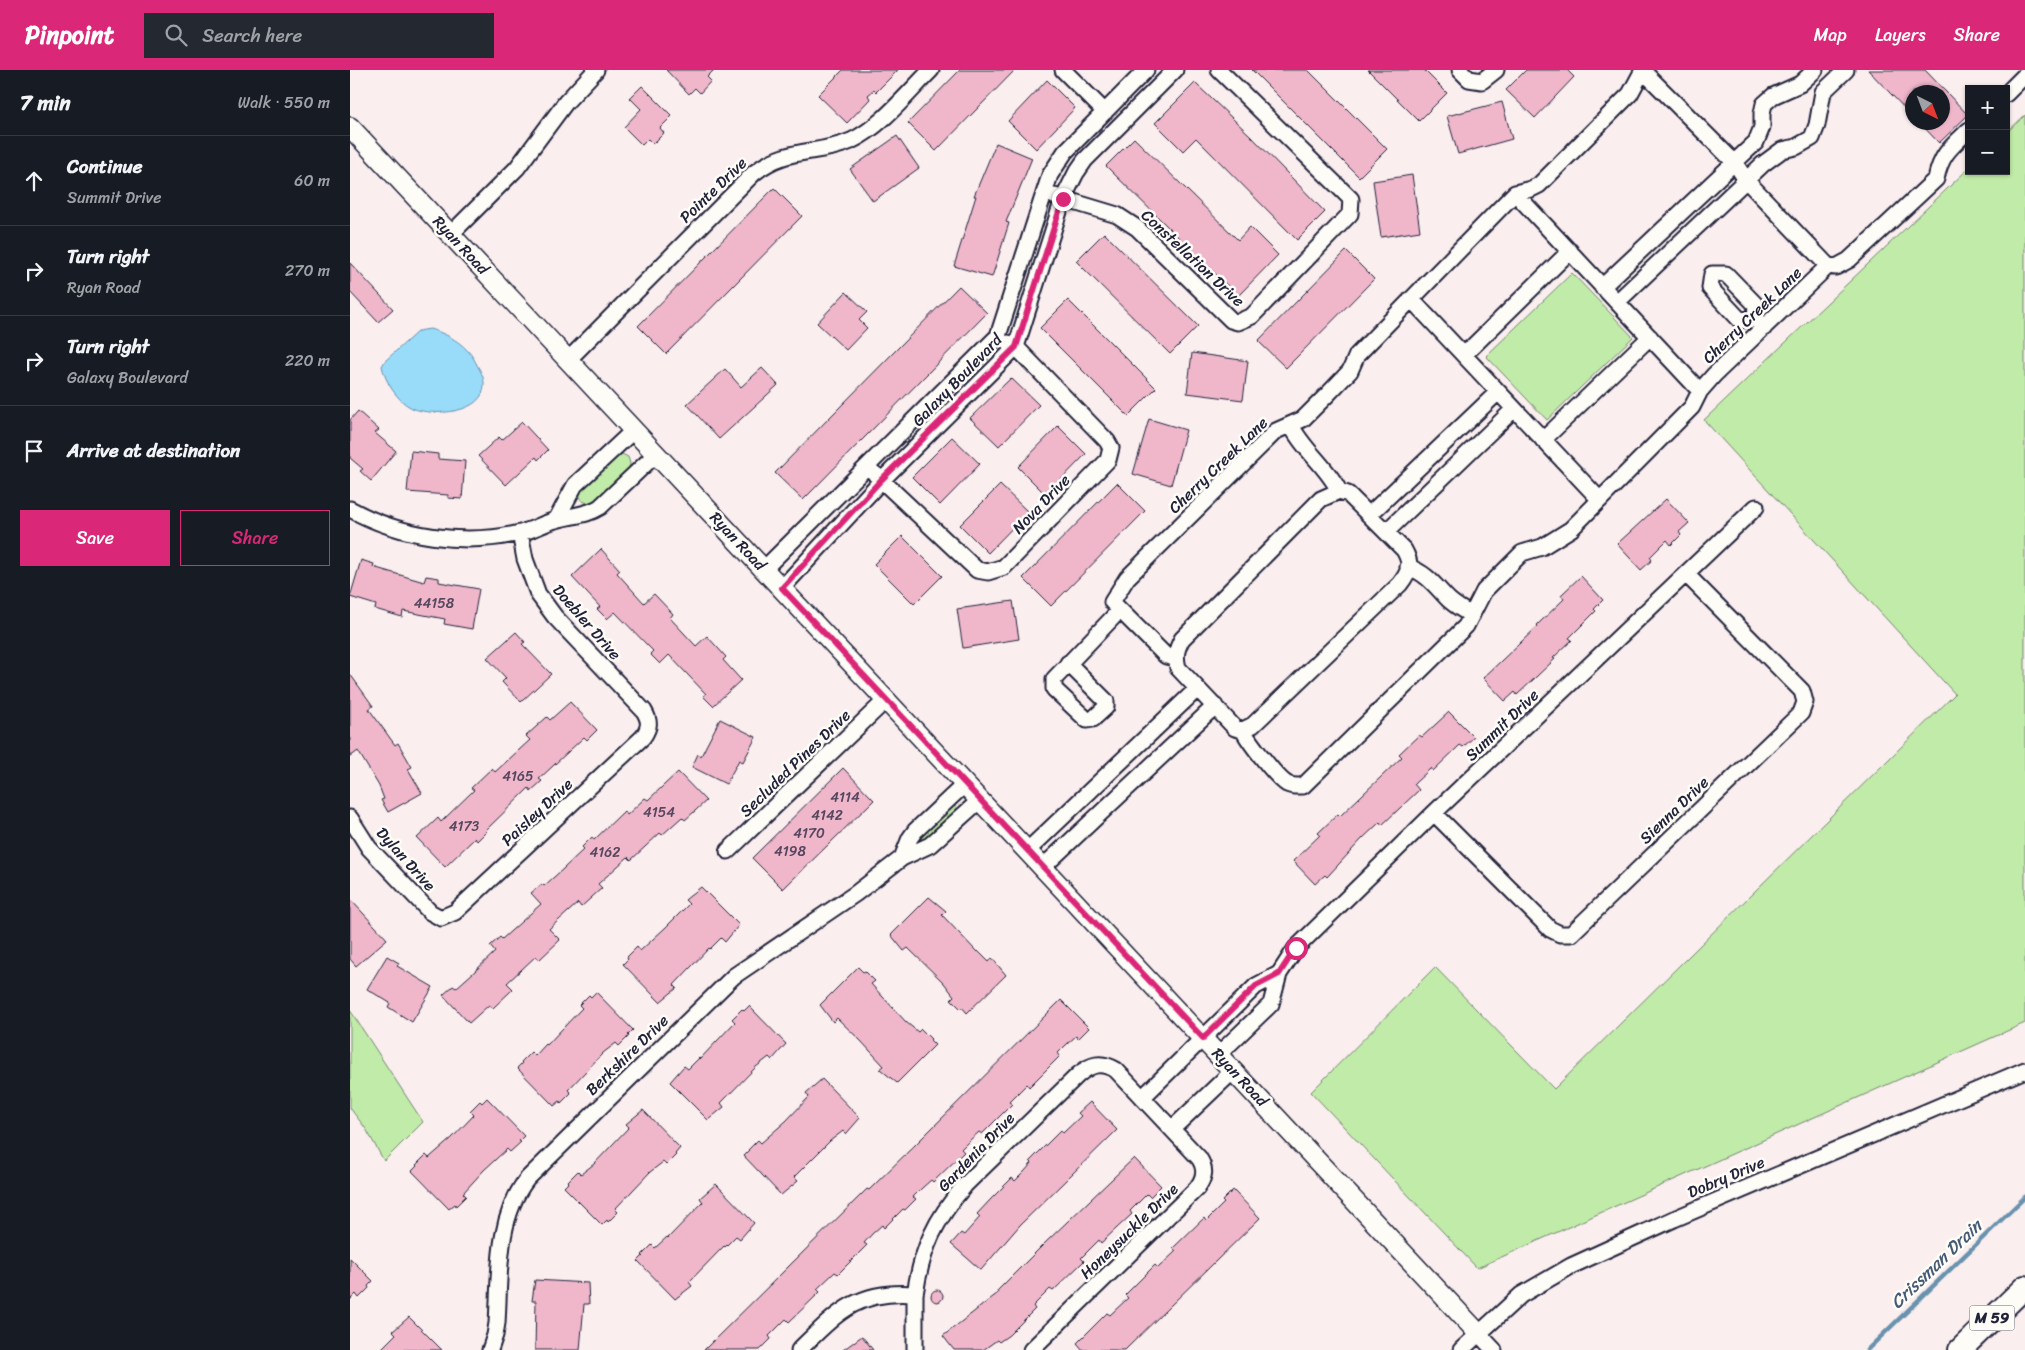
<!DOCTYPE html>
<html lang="en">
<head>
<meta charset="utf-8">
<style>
  :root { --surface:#171b24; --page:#242831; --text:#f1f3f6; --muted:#9ea1a6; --line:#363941; --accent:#db2777 }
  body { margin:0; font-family:Sriracha,sans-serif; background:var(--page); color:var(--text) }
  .controls { position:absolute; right:15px; top:15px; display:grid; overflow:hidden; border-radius:0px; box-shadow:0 1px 4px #0004 }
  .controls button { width:45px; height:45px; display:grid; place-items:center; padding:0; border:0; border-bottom:1px solid var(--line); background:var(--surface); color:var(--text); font:25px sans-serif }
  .compass { position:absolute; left:1555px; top:15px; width:45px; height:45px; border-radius:50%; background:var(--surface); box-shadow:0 1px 4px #0004; rotate:138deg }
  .stop { position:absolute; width:15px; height:15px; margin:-11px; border:4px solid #db2777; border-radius:50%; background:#fff }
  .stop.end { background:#db2777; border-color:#fff; box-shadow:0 1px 5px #0008 }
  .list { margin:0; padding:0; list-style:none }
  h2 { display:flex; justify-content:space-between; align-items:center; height:65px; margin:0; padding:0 20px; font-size:21px }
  h2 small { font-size:16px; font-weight:400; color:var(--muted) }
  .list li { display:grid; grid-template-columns:32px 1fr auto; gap:15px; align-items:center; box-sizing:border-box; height:90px; padding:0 20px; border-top:1px solid var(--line) }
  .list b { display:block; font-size:19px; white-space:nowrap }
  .list p { margin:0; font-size:16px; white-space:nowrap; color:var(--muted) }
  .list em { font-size:16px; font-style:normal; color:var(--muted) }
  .actions { display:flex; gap:10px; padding:15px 20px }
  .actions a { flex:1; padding:11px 0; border:1px solid var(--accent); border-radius:0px; text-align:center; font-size:18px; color:var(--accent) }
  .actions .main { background:var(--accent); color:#fff }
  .icon { flex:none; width:28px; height:28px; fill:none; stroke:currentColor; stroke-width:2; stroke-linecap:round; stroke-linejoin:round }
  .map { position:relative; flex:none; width:1675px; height:1280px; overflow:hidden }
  header { display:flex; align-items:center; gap:30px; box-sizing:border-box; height:70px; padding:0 25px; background:var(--accent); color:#fff }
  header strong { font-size:24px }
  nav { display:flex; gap:28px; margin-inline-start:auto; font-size:18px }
  .search { width:350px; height:45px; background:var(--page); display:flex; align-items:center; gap:12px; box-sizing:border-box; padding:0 18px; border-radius:0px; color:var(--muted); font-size:19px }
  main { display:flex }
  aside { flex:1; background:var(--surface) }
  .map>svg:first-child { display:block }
  .green { fill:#c1eba8; stroke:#728672 }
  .water { fill:#98dcfa; stroke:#6992ae }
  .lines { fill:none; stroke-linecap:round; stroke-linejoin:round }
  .stream { stroke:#6992ae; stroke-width:4.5 }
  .building { fill:#f0b7cb; stroke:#22223b }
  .minor-casing { stroke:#22223b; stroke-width:19 }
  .major-casing { stroke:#22223b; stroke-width:22 }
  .highway-casing { stroke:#22223b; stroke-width:26 }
  .minor { stroke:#fdfcf7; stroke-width:15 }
  .major { stroke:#fdfcf7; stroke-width:19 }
  .highway { stroke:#fdfcf7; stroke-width:22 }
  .route { stroke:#db2777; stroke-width:6 }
  .labels { text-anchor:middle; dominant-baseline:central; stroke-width:5; stroke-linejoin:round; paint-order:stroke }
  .number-label { font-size:14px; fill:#56475f }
  .shield { fill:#fdfcf7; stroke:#646373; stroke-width:1 }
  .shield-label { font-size:15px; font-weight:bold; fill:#22223b }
  .street-label { font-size:16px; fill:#22223b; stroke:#fdfcf7 }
  .water-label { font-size:18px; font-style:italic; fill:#455a74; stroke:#fdfcf7 }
</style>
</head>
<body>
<header>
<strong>Pinpoint</strong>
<div class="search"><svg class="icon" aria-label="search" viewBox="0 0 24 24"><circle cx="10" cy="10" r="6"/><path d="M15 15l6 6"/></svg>Search here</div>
<nav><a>Map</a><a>Layers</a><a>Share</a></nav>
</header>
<main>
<aside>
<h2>7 min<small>Walk · 550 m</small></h2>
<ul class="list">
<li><svg class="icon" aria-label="ahead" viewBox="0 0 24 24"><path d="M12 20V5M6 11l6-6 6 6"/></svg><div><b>Continue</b><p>Summit Drive</p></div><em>60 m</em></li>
<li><svg class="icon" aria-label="right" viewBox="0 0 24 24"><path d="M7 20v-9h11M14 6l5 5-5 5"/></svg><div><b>Turn right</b><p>Ryan Road</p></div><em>270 m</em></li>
<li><svg class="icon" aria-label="right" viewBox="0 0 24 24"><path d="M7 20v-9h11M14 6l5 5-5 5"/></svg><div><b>Turn right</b><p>Galaxy Boulevard</p></div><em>220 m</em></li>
<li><svg class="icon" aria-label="arrive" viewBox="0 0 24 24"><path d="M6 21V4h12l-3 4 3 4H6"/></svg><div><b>Arrive at destination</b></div></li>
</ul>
<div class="actions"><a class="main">Save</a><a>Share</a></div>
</aside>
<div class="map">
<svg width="1675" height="1280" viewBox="0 0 1675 1280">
  <rect width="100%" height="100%" fill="#faeeee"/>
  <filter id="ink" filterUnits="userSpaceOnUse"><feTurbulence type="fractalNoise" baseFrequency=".02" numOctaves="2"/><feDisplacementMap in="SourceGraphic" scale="10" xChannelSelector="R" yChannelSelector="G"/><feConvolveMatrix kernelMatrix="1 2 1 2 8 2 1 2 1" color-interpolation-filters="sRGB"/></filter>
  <g filter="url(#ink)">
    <path class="green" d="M1675,45V953L1127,1198L961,1022L1085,897L1204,1019L1605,624L1354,350L1619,98V101H1656V63Z
      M1222,203L1283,267L1197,350L1136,286Z
      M272,384L278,387L280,393L279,399L244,431L238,433L232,431L229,424L232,418L266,386Z
      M603,735L606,737V742L572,773L569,771V766Z
      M0,940L73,1052L34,1091L16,1059L0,1038Z"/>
    <path class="water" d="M80,259C100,265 118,275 127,295C130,300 134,307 134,313C136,344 82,347 62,338C47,331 35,311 32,296L35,291L68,261Z"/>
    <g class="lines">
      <path class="stream" d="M1517,1280L1675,1127"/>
    </g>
    <path class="building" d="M316,0H364L357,7L361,11L350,23L345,18L339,24Z
      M493,0H548L526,22L524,20L518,25L520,29L497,53L468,25Z
      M610,0H665L586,81L558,53Z
      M902,0H958L1037,79L1009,107Z
      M1018,0H1074L1097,23L1069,51Z
      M1176,0H1217L1224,7L1185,48L1156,20Z
      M1518,0H1575L1618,45L1589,73L1569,52H1592V22H1562V46Z
      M697,10L725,38L686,79L658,51Z
      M845,13L900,65L975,142L947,170L846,68L833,81L805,53Z
      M292,16L322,46L310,58L314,63L303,74L298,69L292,75L274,57L291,39L280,28Z
      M1152,32L1162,69L1108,84L1097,46Z
      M547,66L569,98L523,131L500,99Z
      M784,68L888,170L900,157L928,185L888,226L756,96Z
      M646,73L682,88L656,152L659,153L642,207L604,196L626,126H624Z
      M1062,105L1070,161L1031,167L1023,111Z
      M424,118L452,146L316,284L288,256Z
      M754,163L848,256L820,284L726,191Z
      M996,181L1024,209L936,298L908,271Z
      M0,193L43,239L28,252L0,222Z
      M609,216L637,243L453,430L425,403Z
      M496,222L517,242L509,250L517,258L496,280L467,253Z
      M718,230L806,318L778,346L690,258Z
      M842,283L898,291L893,330L837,323Z
      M412,298L428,315L369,369L337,334L375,299L391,317Z
      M661,308L689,335L649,376L620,348Z
      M8,341L29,360L25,363L46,381L21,411L10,401L13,399L0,388V350Z
      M799,349L836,360L821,415L783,404Z
      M172,352L198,380L188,390L186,387L156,415L128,386L149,367L152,370Z
      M708,356L736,384L696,425L668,397Z
      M602,367L630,394L590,435L562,407Z
      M61,381L88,384V389L115,391L112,429L98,428V425L57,422Z
      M767,413L795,441L701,536L673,508Z
      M650,415L678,442L638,483L610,455Z
      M1316,429L1339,453L1329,462L1331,465L1321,475L1317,470L1300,487L1302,490L1291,500L1267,474Z
      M552,466L592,506L564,534L524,494Z
      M251,479L270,500L267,503L294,533L304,524L323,544L320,548L346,576L357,566L376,587L373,590L391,610L363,636L353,626L356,624L319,585L310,594L300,584L303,581L265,542L257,549L247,539L250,537L222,507Z
      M11,490L24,494L23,497L74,512L76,506L89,508V512L129,519L122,559L94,554L95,549L53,541L52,547L25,539L26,535L0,527Z
      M1231,506L1253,530L1244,539L1246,541L1219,568L1222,570L1203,588L1205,589L1167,625L1165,622L1155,631L1133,608L1188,556L1187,555L1214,529L1211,525Z
      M663,531L669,569L613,578L607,539Z
      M166,562L175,572L172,574L201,604L171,632L152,612L156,608L137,588Z
      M0,604L23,636L19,639L45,675L48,673L62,697L58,699L72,723L38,742L31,730L34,729L29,716L8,681L0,687Z
      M220,632L247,660L237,670L234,667L189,709L192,711L181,721L179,718L136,760L137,761L127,771L125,768L95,797L67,768L88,748L91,752L124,720L121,718L142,698L145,702L180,670L176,666L197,647L200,650Z
      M1099,642L1124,667L1113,677L1110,675L1083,701L1081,698L1064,714L1069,720L1032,755L1030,752L1012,769L977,807L975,805L965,814L943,791L970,765L968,763L988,744L990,746L1052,687L1049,684L1069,665L1072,667Z
      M370,649L406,667L393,692L389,690L376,714L342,697L348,684L351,686Z
      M493,698L524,730L433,819L402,788Z
      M328,702L356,731L335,750L332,747L312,765L310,763L281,790L278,787L248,814L252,818L231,837L228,833L199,859L210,870L189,890L186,886L157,913L163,919L143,938L139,935L119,953L93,925L103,916L106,918L125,901L145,882L140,876L150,867L152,869L191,834L181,823L192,814L194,816L213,799L234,779L232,777L242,767L244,770L274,741L277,745L295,728L298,730Z
      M351,817L389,855L375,872L371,868L360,879L359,878L324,915L327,918L310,932L273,894L278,889L277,887L287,877L290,881L315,858L339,834L335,830Z
      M579,827L596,841L592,845L627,882L628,881L639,892L642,888L656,905L617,943L612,937L611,939L601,929L604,926L594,913L558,878L554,881L541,865Z
      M0,829L37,869L6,896L0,889Z
      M37,886L49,893L47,896L83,917L62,952L38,937L40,933L17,919Z
      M508,897L513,902L515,901L525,911L521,914L556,952L568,962L571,959L581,969L580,970L585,975L547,1013L530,999L534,996L511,971L487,948L483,952L470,935Z
      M246,922L283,960L278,965L279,966L269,976L266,973L253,983L218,1020L221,1023L211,1033L210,1031L204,1036L167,998L172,993L171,992L181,982L185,986L196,974L197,975L232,938L229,935L239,925L241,927Z
      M711,930L739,958L728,969L726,966L716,975L708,983L710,986L679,1017L677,1014L659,1032L662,1034L632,1064L629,1062L620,1070L611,1079L614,1082L583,1112L581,1110L572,1118L563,1127L566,1129L555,1140L553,1139L534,1158L532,1155L522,1164L514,1173L517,1175L488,1204L485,1202L467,1219L470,1222L439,1252L436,1249L419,1266L421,1269L410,1280H354L517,1119L519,1120L567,1073Z
      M399,936L436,974L422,990L419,987L406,997L371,1033L374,1037L358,1050L320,1012L334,996L338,999L349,988L350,989L385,952L382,949L392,939L394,941Z
      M472,1009L510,1048L496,1064L493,1061L480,1071L444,1107L448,1111L431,1125L394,1086L399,1081L398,1080L408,1070L411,1073L436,1051L459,1027L456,1023Z
      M137,1028L174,1066L169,1071L171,1072L160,1082L157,1079L134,1100L113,1123L116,1126L106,1136L105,1134L99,1139L62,1101L67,1096L66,1095L76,1085L79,1088L102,1068L124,1045L120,1041L130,1031L132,1033Z
      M740,1032L767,1060L670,1155L631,1200L601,1174L611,1163L614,1165L630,1147L627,1144L641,1129L662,1108L665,1111L674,1102L682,1093L680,1091L711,1060L713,1063L731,1046L728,1043Z
      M293,1040L330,1078L325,1084L326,1085L316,1095L313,1092L300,1102L265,1139L268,1142L258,1152L257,1150L252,1155L214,1117L219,1112L218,1111L228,1101L231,1104L244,1094L279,1057L276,1054Z
      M784,1088L811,1116L800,1127L797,1124L780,1141L782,1144L751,1173L749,1170L731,1188L734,1191L703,1221L700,1219L683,1236L685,1239L659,1265L649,1272L647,1270L633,1280H604L593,1266L648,1223L647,1221L695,1173Z
      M366,1114L404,1153L390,1169L386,1166L375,1177L374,1176L339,1212L342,1216L325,1229L288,1191L293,1186L292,1185L302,1175L305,1178L317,1167L318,1168L353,1132L350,1128Z
      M883,1120L910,1148L775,1280H733L727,1273L757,1243L760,1245L778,1228L775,1225L805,1195L808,1198L826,1181L823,1178L854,1148L856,1151L874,1133L872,1131Z
      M0,1188L23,1211L18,1216L19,1218L9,1228L6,1224L0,1230Z
      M185,1210L238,1213L239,1234H234L230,1280H185L186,1231H182Z
      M581 1226a6 6 0 1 1 12 0a6 6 0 1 1-12 0Z
      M59,1247L92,1280H30L46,1264L43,1261Z
      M512,1266L523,1280H493Z"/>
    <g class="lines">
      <g class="minor-casing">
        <path id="minor" d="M713,0L755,42
          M1110,0L1119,9L1132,11L1146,0
          M1293,1L1385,93L1396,110L1478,196
          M1656,24L1675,5
          M1165,123L1350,321
          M704,126L767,145L787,158L881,250L888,252L902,246L1000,144L1001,129L869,0
          M101,164L167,98L216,32L246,0
          M1252,217L1406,72L1412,57V43L1414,34L1423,26L1450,14L1465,0
          M1061,229L1250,430
          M1267,232L1413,94L1432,80L1446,77L1462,68L1467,55L1473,22L1496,0
          M1405,248L1390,250L1360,218L1362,204H1376L1406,235L1405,248L1414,258
          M1114,285L1220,181
          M218,290L404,103C438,76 466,86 501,71C531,57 558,23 581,0
          M941,355C953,380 977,396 989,421
          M1193,370L1300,267
          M525,404L627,500L638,502L654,497L758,390L761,378L757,371L666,277L658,273
          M989,421L998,424L1054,480C1062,494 1060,501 1050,514L903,655L893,660L885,658L828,598C825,586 826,580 832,569L971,429Z
          M0,439C51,467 114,476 170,463C183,460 194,453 206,450C221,445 236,446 250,437L306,384
          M1019,445L1148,322
          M206,450L225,415L284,360
          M1036,462L1163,340
          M1058,497C1077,503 1086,517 1099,530C1106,536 1114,541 1122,545
          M414,499L648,266L700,105L715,82L796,0
          M432,518L531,411L666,277L713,129L726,103L735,90L825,0
          M825,588L816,586L762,532L777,508L926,361L953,349L977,325L1000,301L1007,285L1165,123L1181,119L1189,115L1280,24L1293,0
          M718,593L756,631V637L743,649L737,650L704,619V609L770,540
          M893,660C899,672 927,708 937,714C943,717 947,716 953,716L1116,556L1134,521L1172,483L1192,477L1221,459L1342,337L1350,321L1364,305L1478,196L1486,197L1499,190L1586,109C1591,84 1601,77 1619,60
          M615,714L565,761L560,768L552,788L580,775L630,730
          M1084,743L1200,859L1210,864H1221L1451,643L1455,632L1452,621L1336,504
          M0,748L19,778L80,842L91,848L105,842L293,667C300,657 300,651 294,641L205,547L188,524L175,489L170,463
          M378,781L537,629
          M677,781L847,619
          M693,797L865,636
          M869,984L921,934L929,904L946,878L1084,743L1406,437
          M792,1028L906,916L929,904
          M822,1059L884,1000
          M1128,1263L1144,1280
          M140,1280L145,1265L147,1253C150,1205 146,1149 177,1109L384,906L505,824L552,788
          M449,1280C487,1243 508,1219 565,1224C572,1178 585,1150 615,1115L728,1005C741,994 751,991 766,1000L849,1088C856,1099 855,1107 847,1118L681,1280
          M565,1280V1224
          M1111,1280L1171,1225L1221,1196L1324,1149L1675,1000"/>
      </g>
      <g class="major-casing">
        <path id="major" d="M0,57L1128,1263"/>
      </g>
      <g class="highway-casing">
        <path id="highway" d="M1610,1280L1675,1217"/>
      </g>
      <use href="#minor" class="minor"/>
      <use href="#major" class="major"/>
      <use href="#highway" class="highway"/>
    </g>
  </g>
  <g class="lines" filter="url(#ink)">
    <path class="route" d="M713,129L666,277L531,410L432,518L853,968L906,916L929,904L946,878"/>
  </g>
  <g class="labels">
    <g class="number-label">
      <text x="84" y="533">44158</text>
      <text x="168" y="706">4165</text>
      <text x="495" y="727">4114</text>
      <text x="309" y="742">4154</text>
      <text x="477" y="745">4142</text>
      <text x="114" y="756">4173</text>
      <text x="459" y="763">4170</text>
      <text x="440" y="781">4198</text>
      <text x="255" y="782">4162</text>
    </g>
    <rect class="shield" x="1619.5" y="1235.5" width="45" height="25" rx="4"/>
    <g class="shield-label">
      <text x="1642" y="1248">M 59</text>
    </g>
    <g class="street-label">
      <text transform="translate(363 120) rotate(-44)">Pointe Drive</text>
      <text transform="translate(111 175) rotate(47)">Ryan Road</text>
      <text transform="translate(843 188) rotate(43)">Constellation Drive</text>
      <text transform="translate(1402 245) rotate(-44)">Cherry Creek Lane</text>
      <text transform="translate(607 310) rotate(-46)">Galaxy Boulevard</text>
      <text transform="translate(868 395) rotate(-44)">Cherry Creek Lane</text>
      <text transform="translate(691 434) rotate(-46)">Nova Drive</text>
      <text transform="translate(388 471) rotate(47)">Ryan Road</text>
      <text transform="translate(237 552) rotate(49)">Doebler Drive</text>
      <text transform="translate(1152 655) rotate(-44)">Summit Drive</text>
      <text transform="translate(445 693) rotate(-44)">Secluded Pines Drive</text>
      <text transform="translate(1324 740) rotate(-44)">Sienna Drive</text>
      <text transform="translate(187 742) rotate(-43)">Paisley Drive</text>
      <text transform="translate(56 789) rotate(48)">Dylan Drive</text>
      <text transform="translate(277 985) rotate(-44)">Berkshire Drive</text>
      <text transform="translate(890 1007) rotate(47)">Ryan Road</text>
      <text transform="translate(626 1082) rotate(-46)">Gardenia Drive</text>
      <text transform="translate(1376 1107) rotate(-23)">Dobry Drive</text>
      <text transform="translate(779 1161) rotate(-44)">Honeysuckle Drive</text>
    </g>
    <g class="water-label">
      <text transform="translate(1586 1194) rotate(-44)">Crissman Drain</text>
    </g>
  </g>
</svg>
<div class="controls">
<button>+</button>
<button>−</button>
</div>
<svg class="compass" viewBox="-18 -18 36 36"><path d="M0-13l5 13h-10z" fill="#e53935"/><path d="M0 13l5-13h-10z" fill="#9ea1a6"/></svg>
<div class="stop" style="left:946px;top:878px"></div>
<div class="stop end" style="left:713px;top:129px"></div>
</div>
</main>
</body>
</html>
